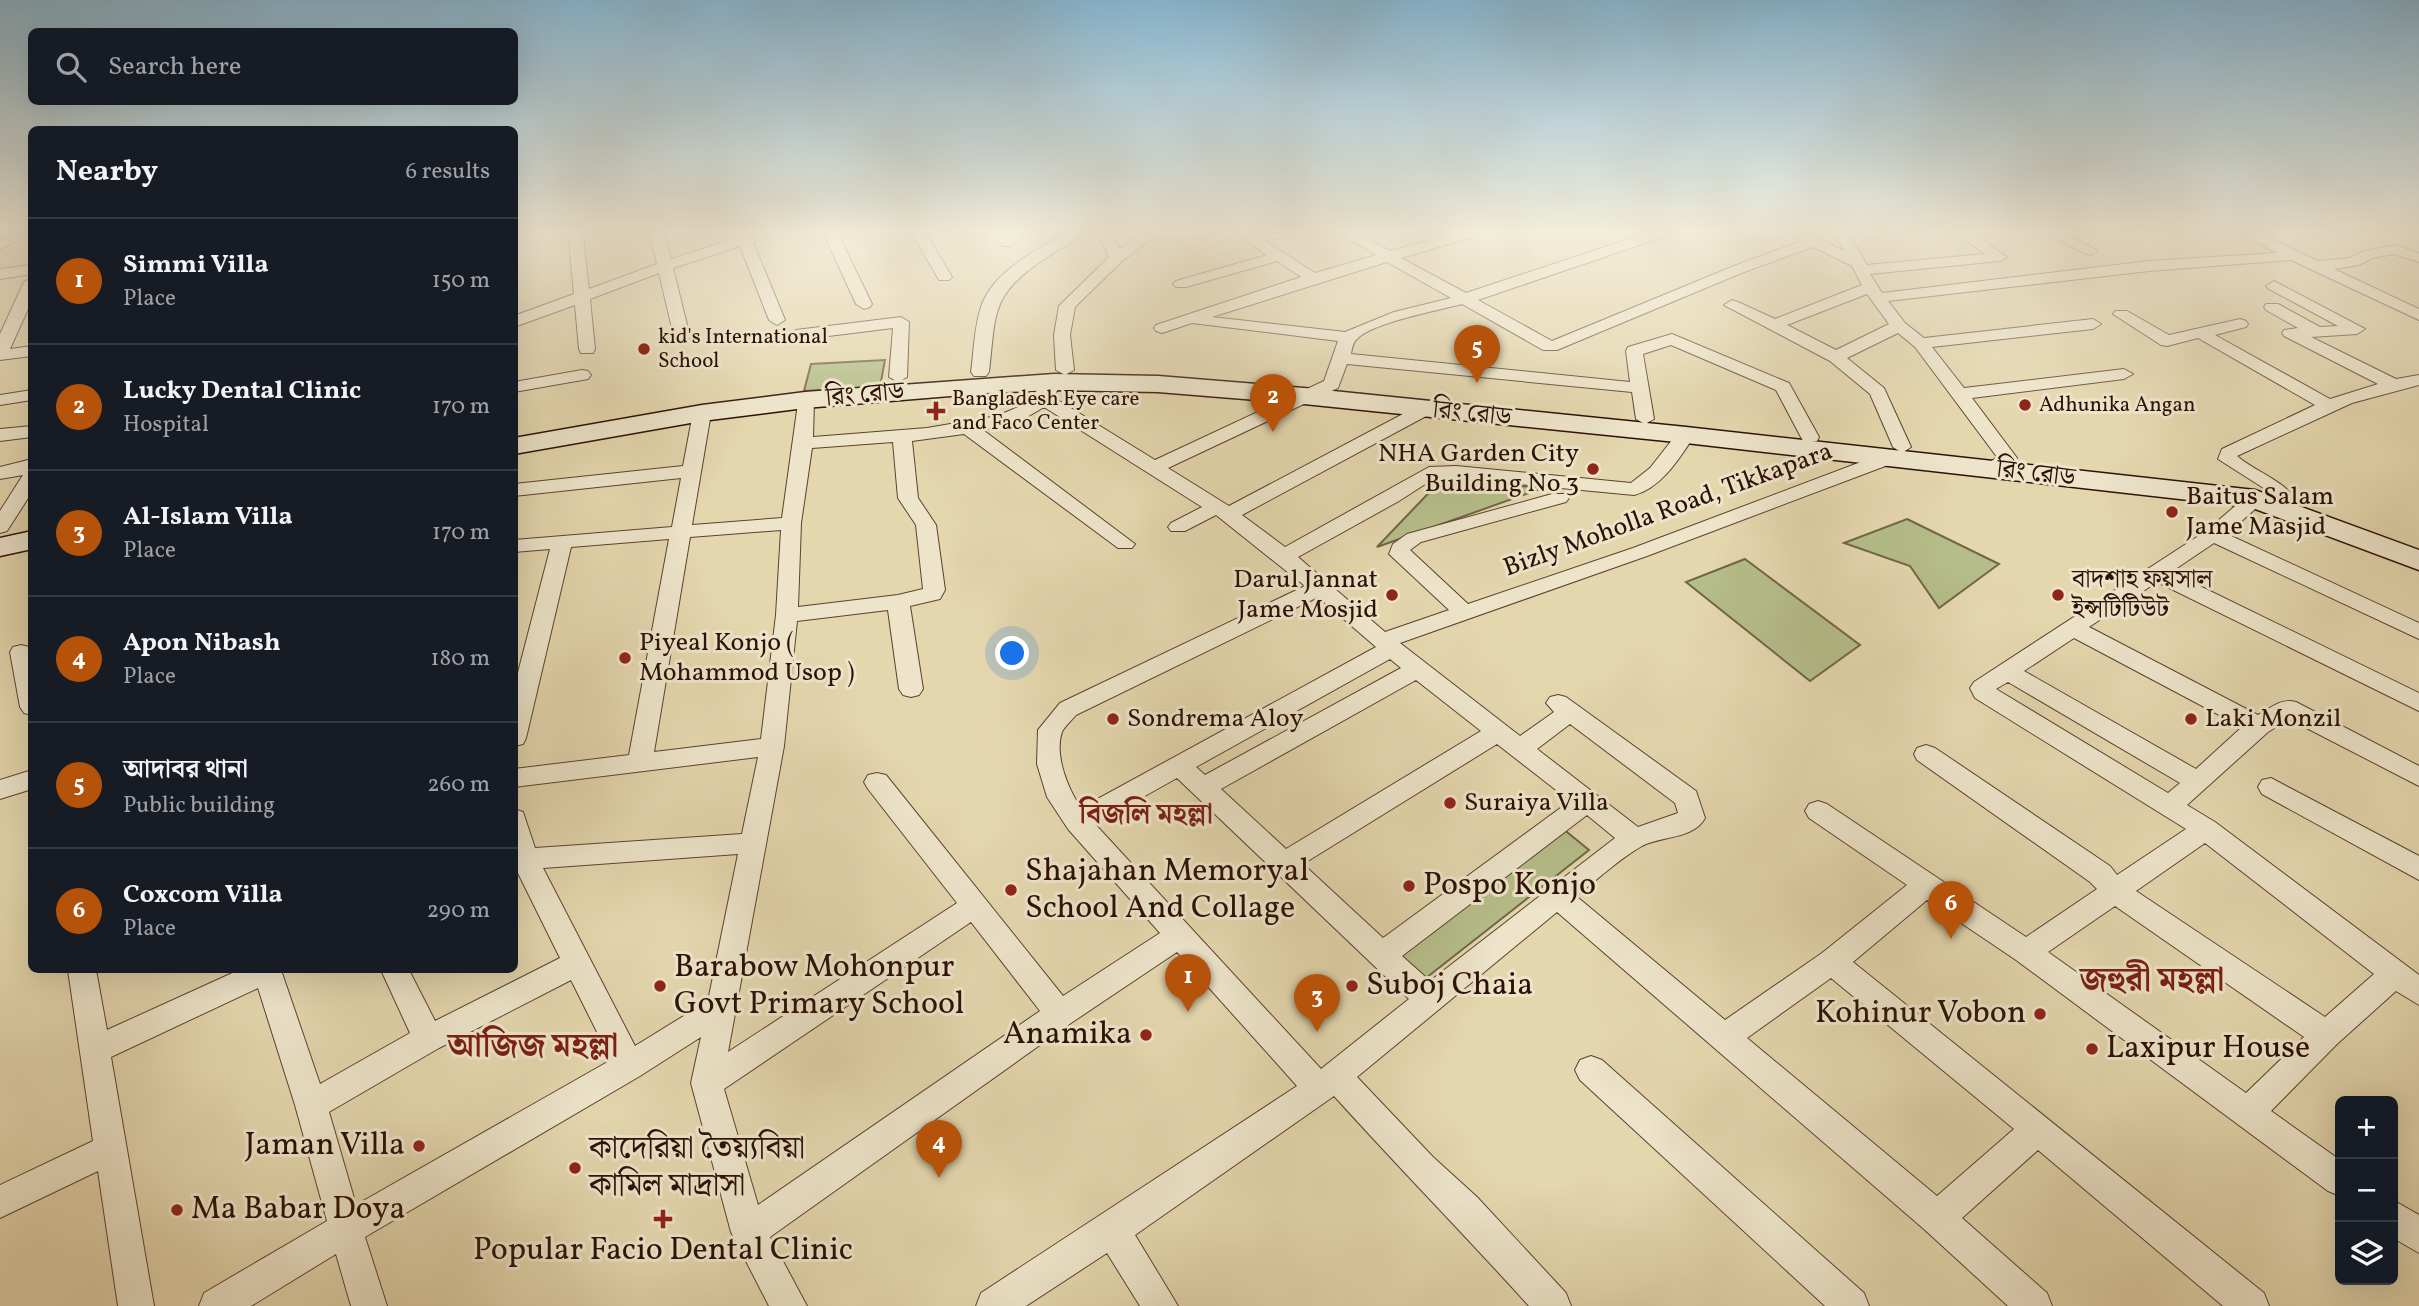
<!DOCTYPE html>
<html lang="en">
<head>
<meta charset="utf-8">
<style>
  :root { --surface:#171b24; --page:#242831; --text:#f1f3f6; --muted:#9ea1a6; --line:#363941; --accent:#b45309 }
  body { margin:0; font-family:Vollkorn,"Noto Serif Bengali",serif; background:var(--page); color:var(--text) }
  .controls { position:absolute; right:21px; bottom:21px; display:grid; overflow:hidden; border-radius:10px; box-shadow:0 7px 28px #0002 }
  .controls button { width:63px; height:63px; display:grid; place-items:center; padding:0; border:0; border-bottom:2px solid var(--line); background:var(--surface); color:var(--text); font:35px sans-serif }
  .you { position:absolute; left:1013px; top:654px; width:24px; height:24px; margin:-18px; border:5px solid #fff; border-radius:50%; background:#1a73e8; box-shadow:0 0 0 10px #1a73e833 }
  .badge { display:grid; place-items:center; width:46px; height:46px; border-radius:50%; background:var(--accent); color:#fff; font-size:23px; font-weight:700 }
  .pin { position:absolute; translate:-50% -58px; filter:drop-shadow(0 2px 4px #0008) }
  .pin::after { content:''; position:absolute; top:37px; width:24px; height:21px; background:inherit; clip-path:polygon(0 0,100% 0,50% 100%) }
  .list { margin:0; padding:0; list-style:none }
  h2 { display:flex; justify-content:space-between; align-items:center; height:91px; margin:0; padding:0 28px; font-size:30px }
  h2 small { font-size:23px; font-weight:400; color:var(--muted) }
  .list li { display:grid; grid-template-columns:46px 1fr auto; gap:21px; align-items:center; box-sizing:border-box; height:126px; padding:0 28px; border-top:2px solid var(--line) }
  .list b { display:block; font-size:26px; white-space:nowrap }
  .list p { margin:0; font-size:23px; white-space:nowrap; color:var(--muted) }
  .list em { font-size:23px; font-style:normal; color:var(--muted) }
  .icon { flex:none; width:38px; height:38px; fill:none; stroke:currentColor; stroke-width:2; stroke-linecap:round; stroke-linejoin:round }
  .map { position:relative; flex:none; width:2419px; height:1306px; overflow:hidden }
  .search { position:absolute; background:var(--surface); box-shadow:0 7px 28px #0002; left:28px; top:28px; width:490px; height:77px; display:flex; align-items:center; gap:18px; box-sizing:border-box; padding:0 24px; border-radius:10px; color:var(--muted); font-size:26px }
  .panel { position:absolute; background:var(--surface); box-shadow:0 7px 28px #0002; left:28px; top:126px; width:490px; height:847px; border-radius:10px }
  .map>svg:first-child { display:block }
  .green { fill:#b5bd89; stroke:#716647; stroke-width:2 }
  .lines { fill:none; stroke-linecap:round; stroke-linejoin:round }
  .street-casing { stroke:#5b422f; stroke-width:2 }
  .secondary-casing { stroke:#2d1005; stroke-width:3 }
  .street { fill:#ede4ca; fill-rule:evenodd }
  .secondary { fill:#ede4ca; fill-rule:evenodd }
  .poi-dot { fill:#8f2418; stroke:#ede4ca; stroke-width:2.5 }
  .labels { text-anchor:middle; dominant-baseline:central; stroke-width:6; stroke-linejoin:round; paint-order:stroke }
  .far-poi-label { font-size:21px; fill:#2d1005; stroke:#ede4ca; text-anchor:start }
  .street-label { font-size:26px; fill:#2d1005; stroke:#ede4ca }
  .poi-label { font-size:26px; fill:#2d1005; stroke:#ede4ca; text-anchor:start }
  .neighbourhood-label { font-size:28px; font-weight:bold; fill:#7a1f14; stroke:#ede4ca }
  .near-poi-label { font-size:32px; fill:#2d1005; stroke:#ede4ca; text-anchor:start }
  .near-neighbourhood-label { font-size:33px; font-weight:bold; fill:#7a1f14; stroke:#ede4ca }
</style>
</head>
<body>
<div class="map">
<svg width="2419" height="1306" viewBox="0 0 2419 1306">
  <rect width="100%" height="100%" fill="#e4d6ad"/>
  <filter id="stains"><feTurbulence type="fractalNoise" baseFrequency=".00286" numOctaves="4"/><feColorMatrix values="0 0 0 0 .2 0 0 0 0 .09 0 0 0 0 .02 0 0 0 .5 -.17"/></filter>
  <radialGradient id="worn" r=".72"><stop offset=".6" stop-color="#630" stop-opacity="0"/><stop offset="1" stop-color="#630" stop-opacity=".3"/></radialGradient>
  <path class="green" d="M885,360L880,387L804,391L811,364Z
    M1442,479L1543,488L1377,547Z
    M1907,519L1999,564L1939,608L1910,566L1844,543Z
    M1745,559L1860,645L1810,681L1686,582Z
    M1562,828L1589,850L1426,978L1396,951Z"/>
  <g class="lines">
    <g class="street-casing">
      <path id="street" d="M514,230H529L527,233L514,235Z
        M568,230H582L589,289L657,264L649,230H663L671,259L737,238L734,230H748L750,234L762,230H783L781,233L753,242L785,320L777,325L769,320L740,246L673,268L690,337L688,340L682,342L674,337L659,273L590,299L595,349L593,353H581L579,349L575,305L514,327V316L574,294Z
        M822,230H836L872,304L870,307L864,309L856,304Z
        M910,230H924L952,277L949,280H939Z
        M991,230H1005L1014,243L1012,246H1002Z
        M1069,230H1086C1076,242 1059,249 1046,258C991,294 996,311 989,372L986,376H974L971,372C974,351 974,328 981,307C993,270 1039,250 1069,230Z
        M1091,230H1106L1120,249L1147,230L1162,231L1122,261L1075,307L1070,335L1074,370L1065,375L1056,370L1054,335L1059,306L1109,257L1103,243Z
        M1231,230H1248L1255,234L1274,230H1299L1297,233L1265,241L1315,273L1376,255L1334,230H1351L1390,251L1467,230H1489L1487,233L1401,258L1466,293L1656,230H1677L1675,233L1478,300L1552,341L1734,266L1802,241L1783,230H1801L1844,251L1833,230H1847L1867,265L1985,254L1951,230H1968L2007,257L2000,261L1870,274L1882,293L2149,261L2277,253L2234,230H2252L2318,261L2350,258L2362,252L2395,245L2419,253V262L2394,254L2372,258L2359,265L2334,269L2419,309V320L2291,260L2149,271L1888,301L1905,323L1924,338L2093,319L2101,324L2093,329L1932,347L1964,388L2124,369L2133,374L2124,379L1972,398L2017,458L1998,473L1991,475L1981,469L1997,457L1915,347L1898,333L1847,358L1884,388L1911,447L1902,453L1893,447L1870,394L1830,361L1724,305L1732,300L1738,302L1775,319L1862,285L1852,266L1813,247L1744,272L1557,350H1543L1462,304C1440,310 1371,323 1357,339C1353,342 1352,349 1351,354L1630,382L1626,351L1628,347L1672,334L1789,383L1819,437L1817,441H1803L1776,390L1671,345L1643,354L1654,419L1645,424L1636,419L1632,392L1347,364L1338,388L1168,468L1229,506L1418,406H1430L1433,410L1430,414L1242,515L1285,547L1429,467L1456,466L1631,483L1650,468L1679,431L1686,429L1695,435C1680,457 1662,488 1634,495L1456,478L1433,479L1399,501L1298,557L1385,632L1449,610L1389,554L1393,544L1407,534L1552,494H1566L1569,498L1566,502L1421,542L1410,550L1468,604L1633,548L1882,454H1896L1898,458L1896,462L1647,556L1400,643L1520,736L1554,712L1546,703L1550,697L1558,695L1566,697L1696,791L1705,818C1694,839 1661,836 1642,846C1619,859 1597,880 1576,896L1725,1020L1822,953L1907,885L1809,818L1805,811L1809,804L1818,801L1827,804L2026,937L2097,889L2090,882L1917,760L1914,754L1917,748L1926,745L1935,748L2110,866L2117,875L2186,829L1975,698L1970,688L1974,682L2206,531L2248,495H2262L2265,499L2262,503L2227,534L2419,623V639L2214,543L2171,572L2419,693V711L2157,582L2089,627L2258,715C2271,708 2281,698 2296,702L2419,766V786L2289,719L2268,732L2187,805L2215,822L2419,975V1005L2396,991L2337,1044L2271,1111L2340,1160V1196L2328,1191L2016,960L1927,900L1853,962L2264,1293L2269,1306H2223L2038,1150L1962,1218L2047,1293L2052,1306H2008L1925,1230L1557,912L1357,1077L1433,1157L1477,1197L1566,1293L1571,1306H1529C1465,1235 1398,1167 1334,1096L1135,1235L1178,1306H1140L1107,1253L1026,1306H976L981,1293L1297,1086L1177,952L1071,1023L770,1237L807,1306H769L731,1232L691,1083L701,1037L640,1076L365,1237L387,1306H351L336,1254L251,1306H199L204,1293L327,1221L295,1105L258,988L111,1057L154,1306H118L98,1171L0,1218V1185L93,1141L68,970H96L107,1030L239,970H281L320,1084L410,1033L381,970H409L435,1021L560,958L514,865V809L523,812L535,848L742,834L758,757L514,787V769L629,755L669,539L571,547L526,738L523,744L514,746V688L550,549L514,552V540L672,527L681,478L514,496V484L683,466L693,413L702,408L711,413L692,525L782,518L799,396H811L814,400L813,437L927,428L997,416L1023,405L1045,382L1051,381L1060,386L1053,397L1155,460L1324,381L1338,341L1192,323L1162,333L1156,331L1154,328L1156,325L1301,277L1277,261L1186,287H1176L1173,284L1176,281L1267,255ZM1387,262L1451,298L1394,312L1345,332L1212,317ZM1867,294L1889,324L1836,350L1787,325ZM1044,407L1202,507L1171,523L1168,527L1171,531H1185L1216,515L1305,586L1060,703L1038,730L1037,764L1047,797L1068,829L1160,933L1063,996L886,775L877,773L868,775L864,782L868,789L957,903L728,1052L784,746L797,621L888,610L899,689L903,695L911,697L919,695L923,689L910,606L940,599L945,590L936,525L918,498L912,441L964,434L1118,548H1132L1135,544L983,430L1022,420ZM893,442L898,498L916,525L923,589L898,595L798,607L801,523L812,448ZM781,530L776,615L761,739L654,752L690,537ZM1318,597L1376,647L1081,808C1068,789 1054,755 1062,732C1064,727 1072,720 1076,715ZM2074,638L2242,727L2196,769L2024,671ZM1390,659L1401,668L1205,775L1196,767ZM1416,680L1481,731L1286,849L1221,789ZM2008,682L2180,783L2168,793L1996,689ZM1570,724L1675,803L1678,813L1638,827L1537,749ZM1497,744L1570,801L1383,938L1303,864ZM1177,778L1409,999L1321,1069L1095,824ZM1587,815L1615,838L1430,981L1402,956ZM2205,843L2374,974L2325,1017L2136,891ZM738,854L708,1001L635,1046L543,868ZM2115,906L2304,1037L2246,1093L2048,952ZM971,922L1040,1011L758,1205L724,1089ZM1831,978L2014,1129L1937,1196L1747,1038ZM571,980L611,1060L356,1205L329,1112L439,1048Z
        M2040,230H2058L2098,251L2091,255L2086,254Z
        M7,239L14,243L0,249V240Z
        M32,265V274L0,279V269Z
        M32,278V300L10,349L32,346V356L0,360V334L24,282Z
        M2274,281L2365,329L2357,334L2311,337L2396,379L2419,375V385L2352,403L2237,456C2256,472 2281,479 2297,500L2287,506L2280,504L2265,489L2218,459L2222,449L2315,405L2198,338L2167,346L2161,345L2113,314L2115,311H2127L2169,335L2240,319L2246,321L2248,324L2246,327L2215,335L2330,399L2378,384L2284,336L2282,333L2284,330L2298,328L2266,310L2264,307L2266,304H2278L2320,327L2338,326L2269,289L2266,286Z
        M901,317L909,322L907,377L898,382L889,377L893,328L796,340L788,335L796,330Z
        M582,370L588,371L591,375L588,379L514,392V382Z
        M32,390V400L0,405V395Z
        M32,426V437L0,441V429Z
        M32,459V492L7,531L0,533V511L23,475L0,479V467Z
        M21,645L29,647L32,651V715L24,713L20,707L10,652L13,647Z
        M32,770V789L0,799V780Z
        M2271,778L2419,856V880L2262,794L2258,787L2262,780Z
        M1591,1056L1602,1060L1864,1293L1869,1306H1825L1580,1080L1575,1070L1580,1060Z
        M2393,1200L2419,1215V1253L2393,1238Z"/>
    </g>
    <g class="secondary-casing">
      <path id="secondary" d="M1054,374L1158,376L1304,388L1686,427L2255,490L2419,550V570L2250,507L1686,443L1304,404L1158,392L1054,390L987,393L805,408L702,421L514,454V438L702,405L805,392Z
        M32,531V549L0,556V538Z"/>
    </g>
    <use href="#street" class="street"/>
    <use href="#secondary" class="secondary"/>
  </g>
  <linearGradient id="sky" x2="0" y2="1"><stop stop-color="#87b6d2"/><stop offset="0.56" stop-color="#f3edda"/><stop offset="1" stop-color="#f3edda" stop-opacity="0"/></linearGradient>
  <rect width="2419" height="413" fill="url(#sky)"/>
  <g class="poi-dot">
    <circle cx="644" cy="349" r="7"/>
    <circle cx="2025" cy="405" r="7"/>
    <path d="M932.5 400.5h7v7h7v7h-7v7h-7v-7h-7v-7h7z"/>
    <circle cx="1593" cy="469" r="7"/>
    <circle cx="2172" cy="512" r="7"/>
    <circle cx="1392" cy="595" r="7"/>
    <circle cx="2058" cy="595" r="7"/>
    <circle cx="625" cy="658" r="7"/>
    <circle cx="1113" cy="719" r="7"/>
    <circle cx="2191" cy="719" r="7"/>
    <circle cx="1450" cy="803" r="7"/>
    <circle cx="1409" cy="886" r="7"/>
    <circle cx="1011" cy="890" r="7"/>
    <circle cx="660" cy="986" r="7"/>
    <circle cx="1352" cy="986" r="7"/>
    <circle cx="2040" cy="1014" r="7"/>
    <circle cx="1146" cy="1035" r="7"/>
    <circle cx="2092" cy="1049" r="7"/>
    <circle cx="419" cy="1146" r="7"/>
    <circle cx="575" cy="1168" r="7"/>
    <circle cx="177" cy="1210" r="7"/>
    <path d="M659.5 1208.5h7v7h7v7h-7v7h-7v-7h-7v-7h7z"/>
  </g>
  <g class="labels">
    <g class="far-poi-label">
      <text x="658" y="337">kid's International<tspan x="658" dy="24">School</tspan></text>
      <text x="952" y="399">Bangladesh Eye care<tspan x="952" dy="24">and Faco Center</tspan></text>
      <text x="2039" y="405">Adhunika Angan</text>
    </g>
    <g class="street-label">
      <text transform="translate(865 395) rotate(-5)">রিং রোড</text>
      <text transform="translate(1472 414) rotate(6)">রিং রোড</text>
      <text transform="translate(2036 474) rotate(7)">রিং রোড</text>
      <text transform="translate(1668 510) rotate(-20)">Bizly Moholla Road, Tikkapara</text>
    </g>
    <g class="poi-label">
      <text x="1579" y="454" text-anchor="end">NHA Garden City<tspan x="1579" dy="30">Building No 3</tspan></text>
      <text x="2186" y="497">Baitus Salam<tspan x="2186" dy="30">Jame Masjid</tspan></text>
      <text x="1378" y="580" text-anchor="end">Darul Jannat<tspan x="1378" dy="30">Jame Mosjid</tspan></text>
      <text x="2072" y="580">বাদশাহ ফয়সাল<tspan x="2072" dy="30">ইন্সটিটিউট</tspan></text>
      <text x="639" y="643">Piyeal Konjo (<tspan x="639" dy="30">Mohammod Usop )</tspan></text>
      <text x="1127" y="719">Sondrema Aloy</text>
      <text x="2205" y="719">Laki Monzil</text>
      <text x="1464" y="803">Suraiya Villa</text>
    </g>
    <g class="neighbourhood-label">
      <text x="1146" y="815">বিজলি মহল্লা</text>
    </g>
    <g class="near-poi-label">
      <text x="1025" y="872">Shajahan Memoryal<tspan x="1025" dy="37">School And Collage</tspan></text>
      <text x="1423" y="886">Pospo Konjo</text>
      <text x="674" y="968">Barabow Mohonpur<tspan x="674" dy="37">Govt Primary School</tspan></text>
      <text x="1366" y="986">Suboj Chaia</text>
      <text x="2026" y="1014" text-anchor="end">Kohinur Vobon</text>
      <text x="1132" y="1035" text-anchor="end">Anamika</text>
      <text x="2106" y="1049">Laxipur House</text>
      <text x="405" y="1146" text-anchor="end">Jaman Villa</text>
      <text x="589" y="1150">কাদেরিয়া তৈয়্যবিয়া<tspan x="589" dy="37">কামিল মাদ্রাসা</tspan></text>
      <text x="191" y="1210">Ma Babar Doya</text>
      <text x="663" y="1251" text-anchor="middle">Popular Facio Dental Clinic</text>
    </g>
    <g class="near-neighbourhood-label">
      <text x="2152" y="982">জহুরী মহল্লা</text>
      <text x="533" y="1048">আজিজ মহল্লা</text>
    </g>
  </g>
  <rect width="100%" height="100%" filter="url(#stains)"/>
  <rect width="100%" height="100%" fill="url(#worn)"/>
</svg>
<div class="controls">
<button>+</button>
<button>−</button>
<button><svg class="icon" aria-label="layers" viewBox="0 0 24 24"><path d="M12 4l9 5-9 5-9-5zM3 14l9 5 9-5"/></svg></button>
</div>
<div class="you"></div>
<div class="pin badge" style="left:1188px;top:1012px">1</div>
<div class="pin badge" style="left:1273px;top:432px">2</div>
<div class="pin badge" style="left:1317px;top:1032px">3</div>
<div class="pin badge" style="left:939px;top:1178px">4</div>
<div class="pin badge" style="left:1477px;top:383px">5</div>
<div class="pin badge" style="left:1951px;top:939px">6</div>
<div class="search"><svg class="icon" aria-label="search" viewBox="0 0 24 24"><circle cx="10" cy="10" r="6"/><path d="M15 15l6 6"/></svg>Search here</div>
<section class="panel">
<h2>Nearby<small>6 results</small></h2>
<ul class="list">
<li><span class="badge">1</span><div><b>Simmi Villa</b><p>Place</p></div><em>150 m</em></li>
<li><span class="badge">2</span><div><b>Lucky Dental Clinic</b><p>Hospital</p></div><em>170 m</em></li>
<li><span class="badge">3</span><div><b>Al-Islam Villa</b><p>Place</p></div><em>170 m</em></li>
<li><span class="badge">4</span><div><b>Apon Nibash</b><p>Place</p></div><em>180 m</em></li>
<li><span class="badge">5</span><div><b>আদাবর থানা</b><p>Public building</p></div><em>260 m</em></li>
<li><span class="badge">6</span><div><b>Coxcom Villa</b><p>Place</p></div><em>290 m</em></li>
</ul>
</section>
</div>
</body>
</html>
